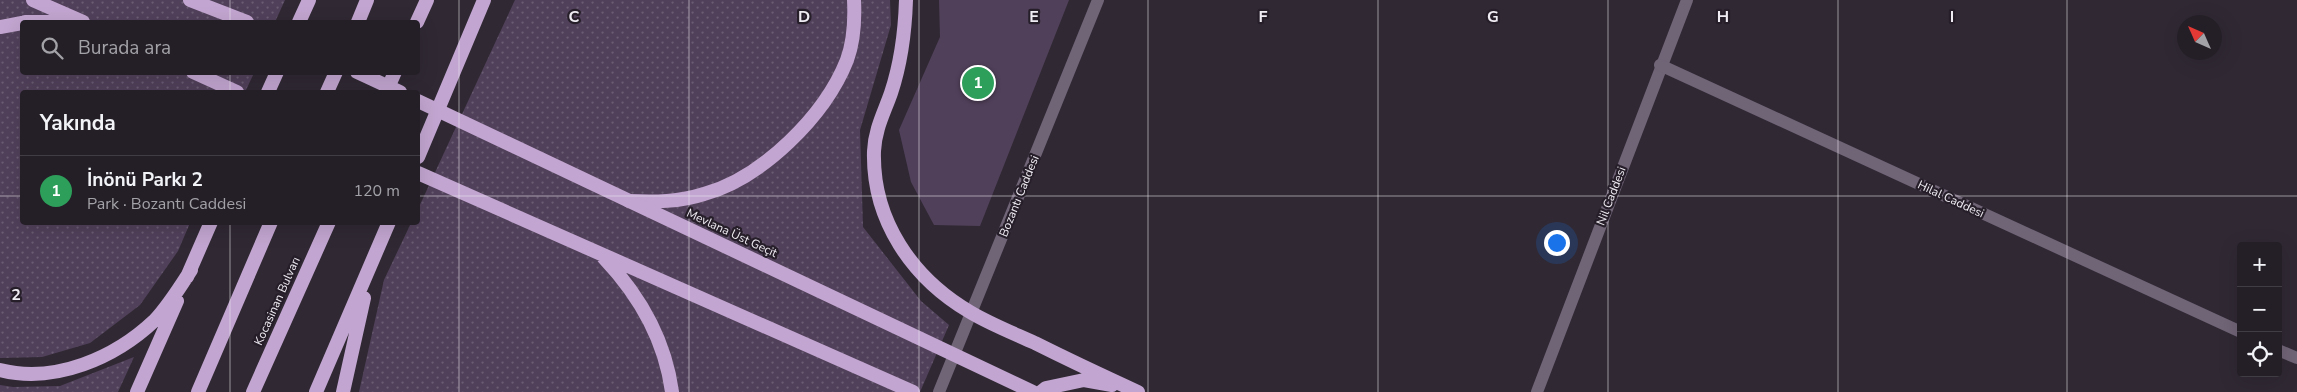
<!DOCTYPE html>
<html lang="tr">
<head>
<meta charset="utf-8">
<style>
  :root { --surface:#241f27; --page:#2c272f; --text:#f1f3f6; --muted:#a3a2a7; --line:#413d44; --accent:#b45309 }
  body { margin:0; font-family:"Nunito Sans",sans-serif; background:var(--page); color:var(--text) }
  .controls { position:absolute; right:15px; bottom:15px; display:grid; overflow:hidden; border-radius:5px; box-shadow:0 5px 20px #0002 }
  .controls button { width:45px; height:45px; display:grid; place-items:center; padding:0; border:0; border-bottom:1px solid var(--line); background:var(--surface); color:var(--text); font:25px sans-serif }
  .compass { position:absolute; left:2177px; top:15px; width:45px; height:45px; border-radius:50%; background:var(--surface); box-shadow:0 5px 20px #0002; rotate:315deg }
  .you { position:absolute; left:1556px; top:242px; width:18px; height:18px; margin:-12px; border:4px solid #fff; border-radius:50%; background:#1a73e8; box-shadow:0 0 0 8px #1a73e833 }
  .badge { display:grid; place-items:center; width:32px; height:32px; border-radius:50%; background:var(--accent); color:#fff; font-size:16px; font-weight:700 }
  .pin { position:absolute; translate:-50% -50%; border:2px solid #fff; box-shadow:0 1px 5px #0006 }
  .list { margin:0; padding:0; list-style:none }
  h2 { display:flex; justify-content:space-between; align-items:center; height:65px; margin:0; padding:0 20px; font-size:21px }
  h2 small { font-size:16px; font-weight:400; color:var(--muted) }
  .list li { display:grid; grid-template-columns:32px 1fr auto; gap:15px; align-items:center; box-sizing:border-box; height:70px; padding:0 20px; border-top:1px solid var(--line) }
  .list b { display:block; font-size:19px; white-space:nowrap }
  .list p { margin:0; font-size:16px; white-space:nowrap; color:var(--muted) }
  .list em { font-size:16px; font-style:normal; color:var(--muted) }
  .icon { flex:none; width:28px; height:28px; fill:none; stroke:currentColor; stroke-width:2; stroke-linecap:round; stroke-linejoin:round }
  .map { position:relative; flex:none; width:2297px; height:392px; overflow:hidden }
  .search { position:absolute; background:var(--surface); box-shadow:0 5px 20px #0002; left:20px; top:20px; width:400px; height:55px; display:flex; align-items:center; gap:12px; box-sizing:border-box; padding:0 18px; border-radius:5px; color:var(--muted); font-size:19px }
  .panel { position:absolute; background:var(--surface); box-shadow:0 5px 20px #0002; left:20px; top:90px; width:400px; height:135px; border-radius:5px }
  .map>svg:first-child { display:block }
  .grass { fill:url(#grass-dots) }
  .green { fill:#51405a }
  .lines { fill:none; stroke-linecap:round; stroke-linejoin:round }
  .minor { stroke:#706477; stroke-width:12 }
  .tertiary { stroke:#706477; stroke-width:12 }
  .trunk { stroke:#c2a5d0; stroke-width:14 }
  .trunk-bridge { stroke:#c2a5d0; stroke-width:14 }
  .grid { fill:none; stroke:#f0ecf3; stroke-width:1; stroke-opacity:0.55 }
  .labels { text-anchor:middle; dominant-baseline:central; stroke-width:4.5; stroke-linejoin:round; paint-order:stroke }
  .street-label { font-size:12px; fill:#f0ecf3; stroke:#261f2a }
  .grid-label { font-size:16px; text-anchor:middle; font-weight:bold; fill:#f0ecf3; stroke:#261f2a; stroke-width:4.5; stroke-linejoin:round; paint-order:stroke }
</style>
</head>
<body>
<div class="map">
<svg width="2297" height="392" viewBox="0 0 2297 392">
  <defs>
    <pattern id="grass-dots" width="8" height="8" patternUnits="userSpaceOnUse" patternTransform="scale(1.25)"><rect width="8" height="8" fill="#51405a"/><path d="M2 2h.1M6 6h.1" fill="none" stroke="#6a5c72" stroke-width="1.8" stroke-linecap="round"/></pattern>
  </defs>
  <rect width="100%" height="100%" fill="#302934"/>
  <path class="grass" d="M0,0H285L275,22H22V72L254,73L245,92H22V222L190,223L178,251L140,305L90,343L42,357L0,358Z
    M515,0H890L891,25L860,130L863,227L921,301L949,325L920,392H359L384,280L411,223L418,222V209Z
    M134,357L118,392H0V385L13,387L60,386Z"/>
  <path class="green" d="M939,0H1069L980,226L934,225L911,182L899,130L940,37Z"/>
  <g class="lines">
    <path class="minor" d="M939,392L1098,0
      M1537,392L1687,0"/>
    <path class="tertiary" d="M1660,65L2241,332
      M2278,350L2297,358"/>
    <path class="trunk" d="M33,0L83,22
      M190,0L247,22
      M906,0C905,32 901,63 891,93C884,113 875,129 874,151C872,220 912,278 970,312C990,324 1013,333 1035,343C1069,360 1103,376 1138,392
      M25,22H71
      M299,22L309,0
      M358,22L367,0
      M417,22L427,0
      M0,27L22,23
      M193,72L237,92
      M268,92L277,72
      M327,92L336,72
      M386,92L395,72
      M418,157L484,0
      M418,173L913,392
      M629,201C655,202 679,202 704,194C762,178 825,116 847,60C854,41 855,20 854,0
      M604,258C640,296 665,340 672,392
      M187,277L211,222
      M0,370C55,384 115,358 155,320C169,305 180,287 191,270
      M137,392L177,301
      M198,392L271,222
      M253,392L329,222
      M316,392L389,222
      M343,392L364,298
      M1041,392L1046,388L1084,380L1112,385"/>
    <path class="trunk-bridge" d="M357,72L400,92
      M418,101L1033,392"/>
  </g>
  <path class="grid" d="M230,0V22M459,0V392M689,0V392M919,0V392M1148,0V392M1378,0V392M1608,0V392M1838,0V392M2067,0V392M230,72V92M0,196H22M418,196H2297M230,222V392"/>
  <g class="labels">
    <g class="street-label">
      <text transform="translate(1019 196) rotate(-68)">Bozantı Caddesi</text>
      <text transform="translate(1611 196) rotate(-69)">Nil Caddesi</text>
      <text transform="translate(1951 199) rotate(25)">Hilal Caddesi</text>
      <text transform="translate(732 233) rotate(25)">Mevlana Üst Geçit</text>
      <text transform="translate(277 301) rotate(-66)">Kocasinan Bulvarı</text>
    </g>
  </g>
  <g class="grid-label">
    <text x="574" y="22">C</text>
    <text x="804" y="22">D</text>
    <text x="1034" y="22">E</text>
    <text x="1263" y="22">F</text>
    <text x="1493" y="22">G</text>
    <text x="1723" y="22">H</text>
    <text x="1952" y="22">I</text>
    <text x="16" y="300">2</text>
  </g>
</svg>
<div class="controls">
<button>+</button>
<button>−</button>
<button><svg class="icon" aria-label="locate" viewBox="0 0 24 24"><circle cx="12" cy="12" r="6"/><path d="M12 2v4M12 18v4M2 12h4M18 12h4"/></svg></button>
</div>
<svg class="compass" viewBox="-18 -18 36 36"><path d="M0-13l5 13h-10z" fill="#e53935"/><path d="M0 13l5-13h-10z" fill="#a3a2a7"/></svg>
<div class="you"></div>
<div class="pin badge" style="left:978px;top:83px;background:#2e9e5b">1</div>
<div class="search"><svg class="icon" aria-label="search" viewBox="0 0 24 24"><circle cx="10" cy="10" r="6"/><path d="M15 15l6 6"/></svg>Burada ara</div>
<section class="panel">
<h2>Yakında<small></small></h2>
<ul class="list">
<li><span class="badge" style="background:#2e9e5b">1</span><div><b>İnönü Parkı 2</b><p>Park · Bozantı Caddesi</p></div><em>120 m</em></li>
</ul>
</section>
</div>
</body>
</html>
